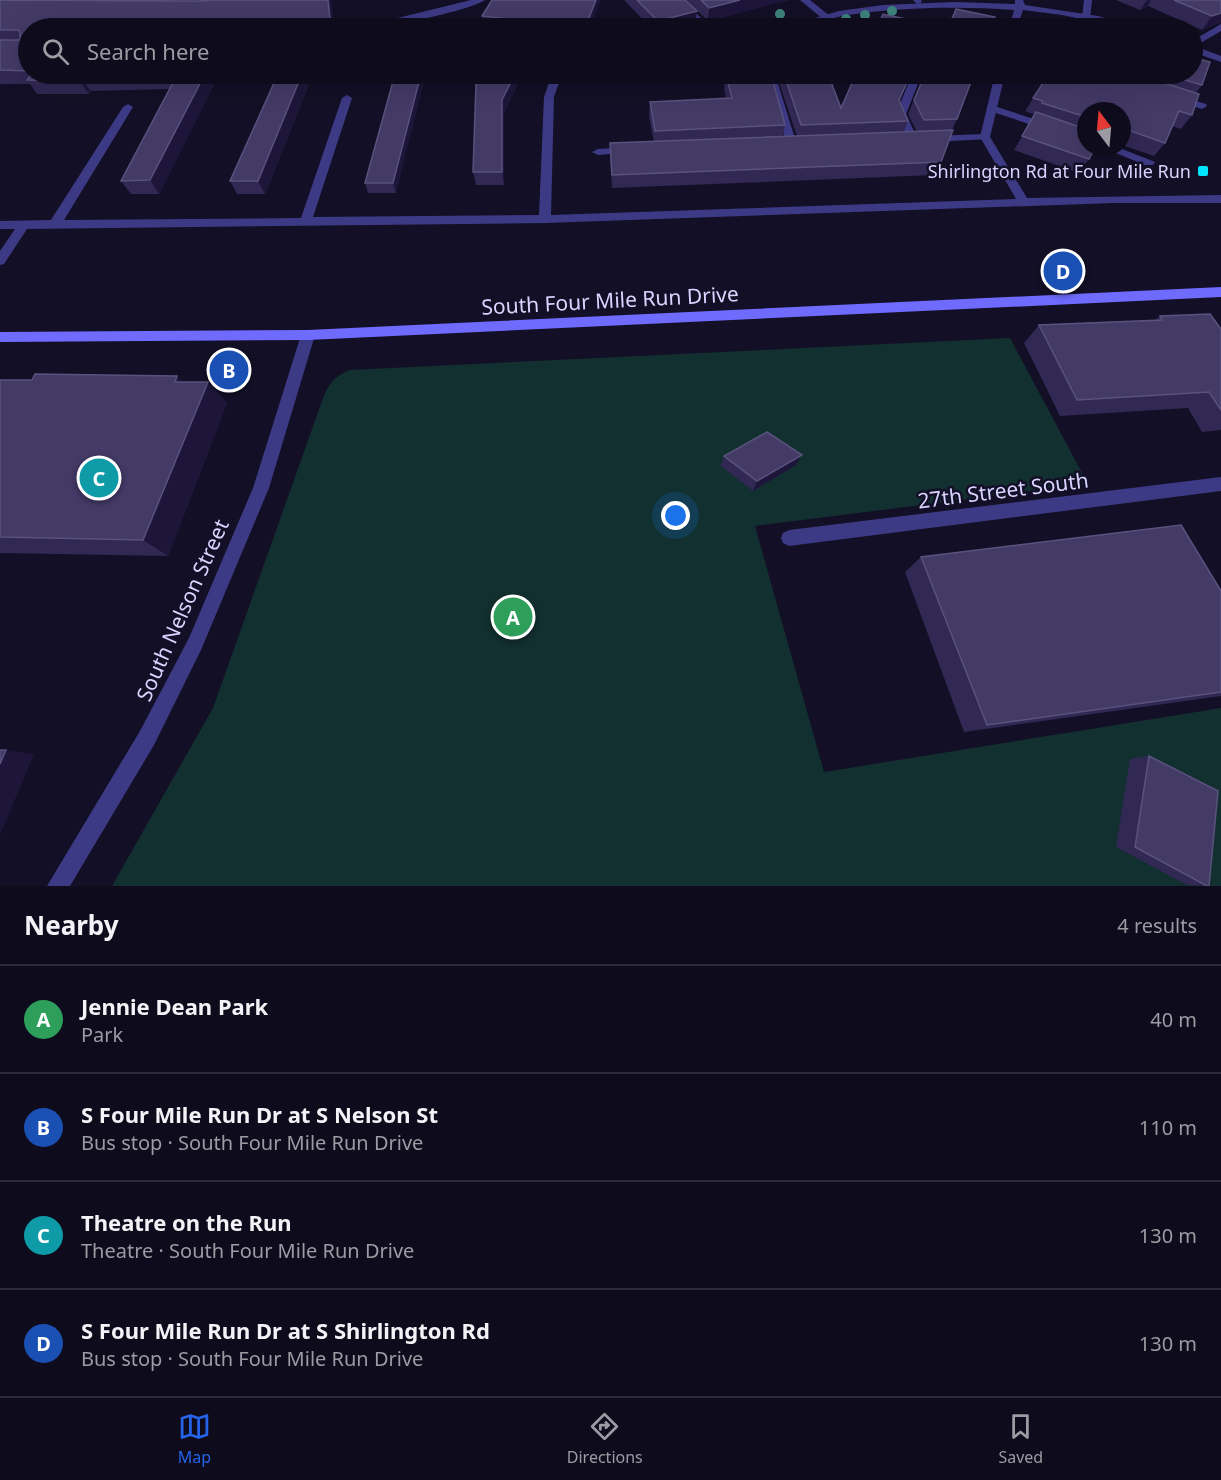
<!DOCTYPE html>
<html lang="en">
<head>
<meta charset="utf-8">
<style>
  :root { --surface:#0e0b1c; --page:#1c1929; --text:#f1f3f6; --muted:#9b9ba3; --line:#2e2b3b; --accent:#2563eb }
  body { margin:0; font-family:"Noto Sans",sans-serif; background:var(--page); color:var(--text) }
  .compass { position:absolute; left:1077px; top:102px; width:54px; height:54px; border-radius:50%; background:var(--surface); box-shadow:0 6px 24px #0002; rotate:344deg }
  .you { position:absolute; left:676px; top:516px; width:21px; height:21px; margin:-15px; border:4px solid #fff; border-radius:50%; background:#1a73e8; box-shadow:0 0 0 9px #1a73e833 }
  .badge { display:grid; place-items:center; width:39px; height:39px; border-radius:50%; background:var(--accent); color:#fff; font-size:20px; font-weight:700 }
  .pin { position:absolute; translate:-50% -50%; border:3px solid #fff; box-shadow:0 2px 6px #0006 }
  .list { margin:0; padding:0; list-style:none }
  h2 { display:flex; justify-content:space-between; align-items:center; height:78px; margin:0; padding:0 24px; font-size:26px }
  h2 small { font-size:20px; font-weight:400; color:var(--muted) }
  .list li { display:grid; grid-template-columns:39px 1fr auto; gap:18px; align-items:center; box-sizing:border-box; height:108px; padding:0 24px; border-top:2px solid var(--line) }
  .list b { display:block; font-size:22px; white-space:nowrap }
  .list p { margin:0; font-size:20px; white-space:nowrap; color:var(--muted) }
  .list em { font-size:20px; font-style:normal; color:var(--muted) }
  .icon { flex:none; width:33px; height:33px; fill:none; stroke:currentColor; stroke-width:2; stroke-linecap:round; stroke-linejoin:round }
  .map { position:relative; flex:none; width:1221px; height:886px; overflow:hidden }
  .search { position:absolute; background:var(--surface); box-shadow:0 6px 24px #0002; left:18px; right:18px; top:18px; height:66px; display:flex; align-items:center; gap:15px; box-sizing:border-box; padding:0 21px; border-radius:33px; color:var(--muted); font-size:22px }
  .sheet { height:510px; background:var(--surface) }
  nav { display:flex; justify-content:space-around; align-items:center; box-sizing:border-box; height:84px; border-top:2px solid var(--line); background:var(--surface); font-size:16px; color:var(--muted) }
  nav a { display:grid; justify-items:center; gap:3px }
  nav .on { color:var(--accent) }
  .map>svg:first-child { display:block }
  .green { fill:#12302f }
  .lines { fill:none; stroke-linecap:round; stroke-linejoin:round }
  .service { fill:#3d3a85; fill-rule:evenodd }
  .minor { fill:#3d3a85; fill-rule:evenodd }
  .secondary { fill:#6f6bff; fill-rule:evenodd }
  .tree { fill:#3d827b }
  .wall { fill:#312854 }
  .shaded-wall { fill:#1d163a }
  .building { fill:#433a66; stroke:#5a527e; stroke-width:1.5 }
  .poi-dot { fill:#00e5ff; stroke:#130f26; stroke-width:2 }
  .labels { text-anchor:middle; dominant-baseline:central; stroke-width:5; stroke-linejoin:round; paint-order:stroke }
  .far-poi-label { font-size:18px; fill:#d9d4ff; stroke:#130f26; text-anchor:end }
  .street-label { font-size:21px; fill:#d9d4ff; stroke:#130f26 }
</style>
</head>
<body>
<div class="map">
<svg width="1221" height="886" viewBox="0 0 1221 886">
  <rect width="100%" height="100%" fill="#130f26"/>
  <path class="green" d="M1010,338L1088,484L755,526L824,772L1221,708V886H112L213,708L322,401C328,385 333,377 350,370Z"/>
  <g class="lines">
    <path class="service" d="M674,0H683L711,28H702Z
      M800,0H810L831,17L823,19Z
      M913,0H921L922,2L918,5Z
      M1084,0H1092L1090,19L1082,17Z
      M935,19L943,21L939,28H930Z
      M1221,24V31L1192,48V41Z
      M765,74H775L797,145L796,147L792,148L787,145Z
      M912,74H922L906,114L918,140L913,143L908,140L896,114Z
      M1176,95L1206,104L1207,106L1202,109L1172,100L1171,98Z
      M991,105L1086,136V143L987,110V106Z
      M985,134L990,137L989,139L931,142L926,139L931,136Z
      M628,147L632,148V152L598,155L592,152L598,149Z
      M1101,147H1117L1155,162L1153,165H1145Z"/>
    <path class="minor" d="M471,0H485C469,11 378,30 357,28Z
      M1015,0H1023L1025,5L1098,16L1138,28H1124L1062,15L1023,10L1017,28H1009L1014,10C959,6 903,7 848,15C826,18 804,31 781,28L839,11L883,5L955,2L1015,4Z
      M1192,45L1221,56V62L1192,52Z
      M552,74H562L554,97L551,215L1016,199L980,137L995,74H1005L990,137L1027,198L1221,195V203H1113L545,223L27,229L4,264L0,265V251L15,229H0V221L51,220L123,107L128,104L133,107L64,220L301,218L342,98L347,95L352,98L313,217L539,215L544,97Z
      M308,330L315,335L269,488L201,650L154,745L70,886H47L140,731L189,638L253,488L301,335Z
      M1221,477V491L789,546L783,543L781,538L783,533L789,530Z"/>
    <path class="secondary" d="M1221,287V297L308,340L0,342V332L308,330Z"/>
  </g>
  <g class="tree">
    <circle cx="892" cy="11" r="5"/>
    <circle cx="780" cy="14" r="5"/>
    <circle cx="865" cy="15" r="5"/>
    <circle cx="846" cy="19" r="5"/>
  </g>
  <path class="wall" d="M0,0L198,1L212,0H331L334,28H28V74H274L216,80L159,194H131L121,181L169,89L91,91L89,94H37L30,84H0Z
    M624,0H685L697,11L695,25L681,28H651Z
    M686,0H788L708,21Z
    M1116,0H1221V22L1202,30L1148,6L1140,10Z
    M482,16L590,28H484Z
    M278,74H313L265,194H237L230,181Z
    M395,74L396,193H368L365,183Z
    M482,74H515L517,86L504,113V185H476L473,172Z
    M740,74H771L785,125L783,137L797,136L776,74H828L841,108L856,74H911L900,100L908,121L904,132H917L908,114L924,75L923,74H974L957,119L952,130L941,162L935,175L612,188L610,157V143L654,142L649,116L650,102L726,98L724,89L726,75H740Z
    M1023,74H1192L1202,85L1196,93L1192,115L1181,129L1172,126L1165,143L1154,156L1122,145V111H1086V147L1089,159L1079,173L1014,150L1035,115L1025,111L1042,85L1020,78Z
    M1160,316L1221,329V430L1202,432L1188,408L1060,416L1024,343L1039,325L1155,320Z
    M0,380L208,382L227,403L168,556L0,553Z
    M724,456L796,465L753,491L721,466Z
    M921,557L1221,591V696L964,732L905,572Z
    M1149,756L1209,886L1187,885L1116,847L1130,759Z"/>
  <path class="shaded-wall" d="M328,0H331L334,28H331Z
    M596,0H601L590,28H585Z
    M740,0H788L708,21L709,8Z
    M1147,0H1151L1148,6L1140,10Z
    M697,11L695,25L681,28H658V21Z
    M1221,13V22L1202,30L1212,16Z
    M205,74H274L216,80L159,194L150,180Z
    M302,74H313L265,194L258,181Z
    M421,74H426L396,193L393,183Z
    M515,74L517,86L504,113V185L502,172V100Z
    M81,78L91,91L89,94L79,81Z
    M177,376L197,398L175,382Z
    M208,382L227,403L168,556L143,540Z
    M802,455L796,465L753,491L757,481Z
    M6,750L34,754L0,835V764Z"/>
  <path class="building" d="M0,0L198,1L212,0H328L331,28H28V71L0,70V40H20V32L18,30H0Z
    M492,0H596L585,28H556L557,25L482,16Z
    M637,0H685L697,11L658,21Z
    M701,0H740L709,8Z
    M1174,0H1221V13L1212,16Z
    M956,9L995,17L991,28H877L883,14L948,28Z
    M1070,22L1092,28H1070L1068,27Z
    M1192,57L1210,62L1202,85L1165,74H1192Z
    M32,74H205L150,180L121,181L177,75L81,78L79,81L27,80Z
    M278,74H302L258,181H230Z
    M395,74H421L393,183H365Z
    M482,74H515L502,100V172H473L476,83Z
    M742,74H771L785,125L655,131L650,102L732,98L726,75H742Z
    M784,74H828L841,108L856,74H911L899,100L908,121L801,125Z
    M925,74H974L957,119L924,120L914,100Z
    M1049,74H1136L1199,94L1192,115L1179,111L1165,143L1122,128V111H1086V117L1042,103L1043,101L1033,98Z
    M1036,112L1086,129V147H1095L1089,159L1022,136Z
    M953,130L941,162L612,175L610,143Z
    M1210,314L1221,329V410L1209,392L1077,400L1039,325L1162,320L1160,316Z
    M35,374L177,376L175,382H208L143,540L0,537V380H32Z
    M767,432L802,455L757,481L724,456Z
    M1181,525L1221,591V692L987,725L921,557Z
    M0,750H6L0,764Z
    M1149,756L1218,791L1209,886H1207L1135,847Z"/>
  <rect class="poi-dot" x="1197" y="165" width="12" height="12" rx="3"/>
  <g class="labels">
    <g class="far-poi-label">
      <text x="1191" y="171">Shirlington Rd at Four Mile Run</text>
    </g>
    <g class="street-label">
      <text transform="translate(610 300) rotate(-3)">South Four Mile Run Drive</text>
      <text transform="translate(1003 490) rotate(-7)">27th Street South</text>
      <text transform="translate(182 610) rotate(-66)">South Nelson Street</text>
    </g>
  </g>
</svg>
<svg class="compass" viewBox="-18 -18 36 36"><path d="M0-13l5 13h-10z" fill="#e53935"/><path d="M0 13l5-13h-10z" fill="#9b9ba3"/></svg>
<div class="you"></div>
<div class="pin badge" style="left:513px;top:617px;background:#2e9e5b">A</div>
<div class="pin badge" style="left:229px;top:370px;background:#1a4fb4">B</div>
<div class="pin badge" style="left:99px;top:478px;background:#0f9aa8">C</div>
<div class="pin badge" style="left:1063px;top:271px;background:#1a4fb4">D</div>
<div class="search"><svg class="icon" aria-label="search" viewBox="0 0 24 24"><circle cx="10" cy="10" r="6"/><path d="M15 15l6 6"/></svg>Search here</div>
</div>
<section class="sheet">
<h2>Nearby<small>4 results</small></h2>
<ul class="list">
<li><span class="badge" style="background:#2e9e5b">A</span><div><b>Jennie Dean Park</b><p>Park</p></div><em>40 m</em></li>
<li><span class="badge" style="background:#1a4fb4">B</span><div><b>S Four Mile Run Dr at S Nelson St</b><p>Bus stop · South Four Mile Run Drive</p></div><em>110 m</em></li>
<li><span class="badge" style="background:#0f9aa8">C</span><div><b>Theatre on the Run</b><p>Theatre · South Four Mile Run Drive</p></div><em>130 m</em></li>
<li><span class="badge" style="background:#1a4fb4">D</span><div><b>S Four Mile Run Dr at S Shirlington Rd</b><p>Bus stop · South Four Mile Run Drive</p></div><em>130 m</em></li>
</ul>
</section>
<nav>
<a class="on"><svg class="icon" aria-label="map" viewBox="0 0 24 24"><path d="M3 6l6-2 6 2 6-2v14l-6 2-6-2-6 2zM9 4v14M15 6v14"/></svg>Map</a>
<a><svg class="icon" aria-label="directions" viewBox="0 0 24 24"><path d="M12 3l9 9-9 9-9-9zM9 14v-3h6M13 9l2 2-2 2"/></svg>Directions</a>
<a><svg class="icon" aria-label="saved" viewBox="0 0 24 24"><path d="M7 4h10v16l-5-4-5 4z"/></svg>Saved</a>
</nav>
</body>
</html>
